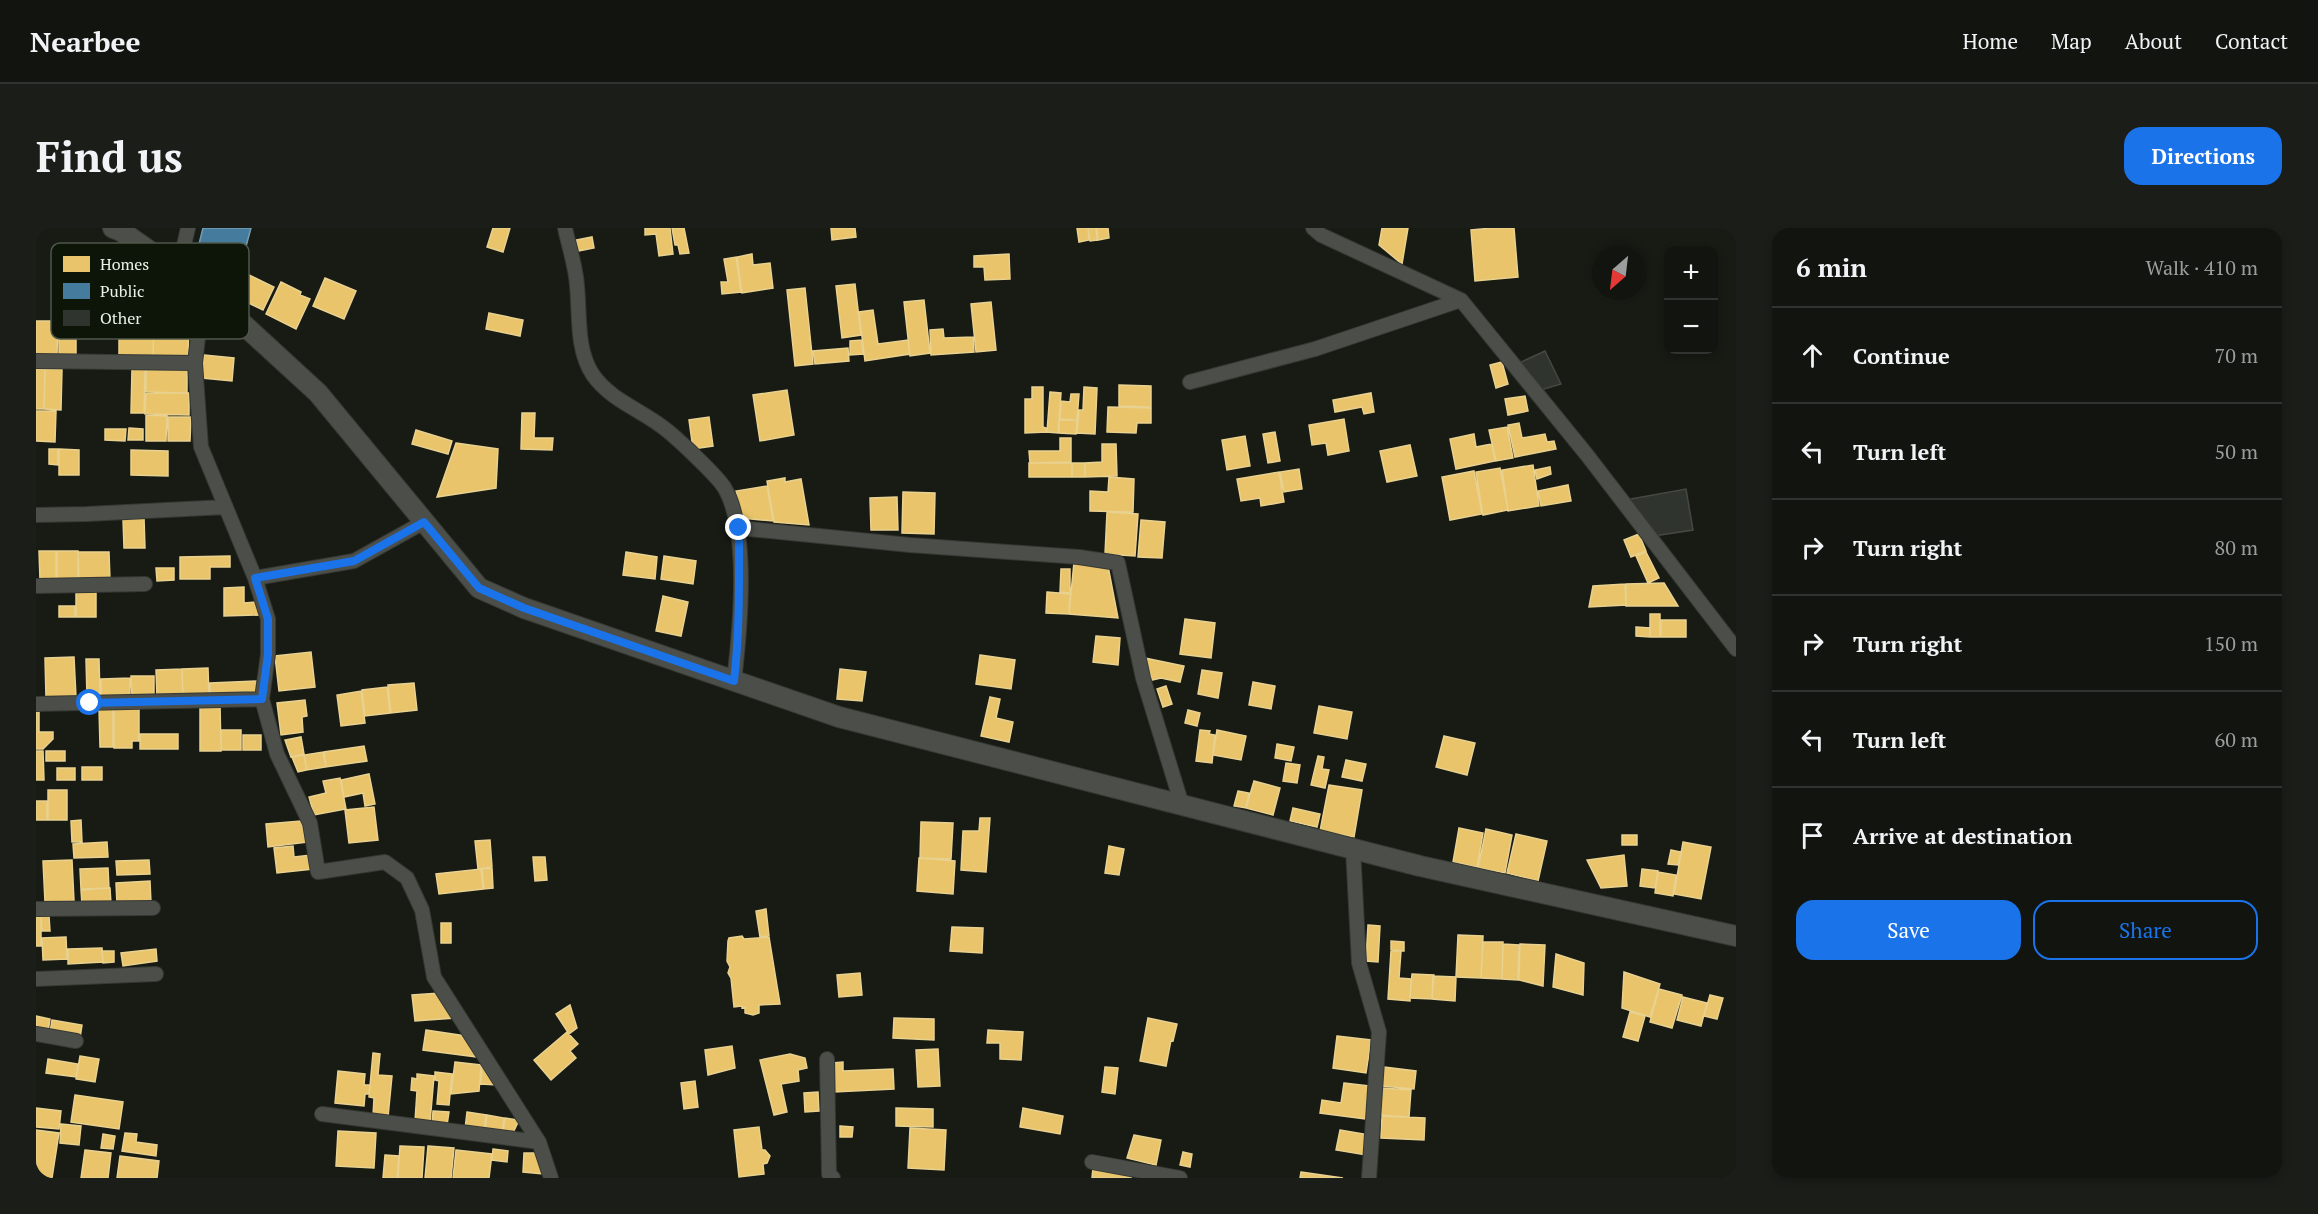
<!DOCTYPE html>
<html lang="en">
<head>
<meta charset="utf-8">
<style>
  :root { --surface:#11140f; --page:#1a1d18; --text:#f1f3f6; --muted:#9c9e9e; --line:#30332f; --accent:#1a73e8 }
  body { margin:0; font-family:"PT Serif",serif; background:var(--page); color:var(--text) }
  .controls { position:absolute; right:18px; top:18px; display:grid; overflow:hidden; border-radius:12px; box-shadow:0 3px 9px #0003 }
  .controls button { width:54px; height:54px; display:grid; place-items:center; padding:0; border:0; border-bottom:2px solid var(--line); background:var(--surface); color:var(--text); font:30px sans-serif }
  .compass { position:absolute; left:1556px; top:18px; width:54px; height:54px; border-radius:50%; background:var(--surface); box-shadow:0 3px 9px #0003; rotate:208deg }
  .stop { position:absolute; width:18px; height:18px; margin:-14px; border:4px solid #1a73e8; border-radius:50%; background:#fff }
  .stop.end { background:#1a73e8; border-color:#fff; box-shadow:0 2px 6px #0008 }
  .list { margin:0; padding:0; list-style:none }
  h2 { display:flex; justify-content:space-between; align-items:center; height:78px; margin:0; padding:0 24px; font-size:26px }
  h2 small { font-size:20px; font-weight:400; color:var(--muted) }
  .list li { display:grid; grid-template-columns:39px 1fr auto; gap:18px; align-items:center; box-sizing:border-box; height:96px; padding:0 24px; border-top:2px solid var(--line) }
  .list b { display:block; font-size:22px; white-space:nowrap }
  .list em { font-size:20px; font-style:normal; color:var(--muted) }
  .actions { display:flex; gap:12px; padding:18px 24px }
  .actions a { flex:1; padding:14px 0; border:2px solid var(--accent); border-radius:18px; text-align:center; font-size:21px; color:var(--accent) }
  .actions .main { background:var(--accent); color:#fff }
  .icon { flex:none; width:33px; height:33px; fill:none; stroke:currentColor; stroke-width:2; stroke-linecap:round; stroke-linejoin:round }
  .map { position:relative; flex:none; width:1700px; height:950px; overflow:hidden; border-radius:18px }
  header { display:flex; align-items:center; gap:36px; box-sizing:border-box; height:84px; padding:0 30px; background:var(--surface); border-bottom:2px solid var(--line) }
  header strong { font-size:28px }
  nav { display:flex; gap:33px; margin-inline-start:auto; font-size:21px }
  .intro { display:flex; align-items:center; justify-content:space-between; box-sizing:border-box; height:144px; padding:0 36px }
  h1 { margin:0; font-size:42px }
  .button { padding:15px 27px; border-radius:18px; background:var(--accent); color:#fff; font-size:21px; font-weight:700 }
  main { display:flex; gap:36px; padding:0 36px }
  aside { flex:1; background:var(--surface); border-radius:18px; box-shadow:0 3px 9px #0003 }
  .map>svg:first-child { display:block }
  .homes { fill:#e9c46a; stroke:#e9d190; stroke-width:1.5 }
  .public { fill:#457b9d; stroke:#769eb3; stroke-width:1.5 }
  .building { fill:#30342e; stroke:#454942; stroke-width:1.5 }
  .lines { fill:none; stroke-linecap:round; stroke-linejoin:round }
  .street-casing { stroke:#353833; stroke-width:16 }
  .secondary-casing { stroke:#353833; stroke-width:22 }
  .street { stroke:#4b4e49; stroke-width:14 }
  .secondary { stroke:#4b4e49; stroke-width:20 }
  .route { stroke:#1a73e8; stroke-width:8 }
  .key { fill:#0d1508; stroke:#4f574b; stroke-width:1.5 }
  .key-label { font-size:16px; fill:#eaf0e7 }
</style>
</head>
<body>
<header>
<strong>Nearbee</strong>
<nav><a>Home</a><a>Map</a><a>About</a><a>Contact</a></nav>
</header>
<div class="intro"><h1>Find us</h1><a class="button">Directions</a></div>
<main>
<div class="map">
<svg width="1700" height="950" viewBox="0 0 1700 950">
  <rect width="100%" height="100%" fill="#171b14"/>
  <path class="homes" d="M457,0H474L467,24L451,19Z
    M609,0H634L637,26L623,28L620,6L609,7Z
    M636,0H648L653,25L644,26L642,17H639Z
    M795,0H819L820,9L796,12Z
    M1041,0H1052L1053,12L1043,14Z
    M1052,0H1060L1061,12L1054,13Z
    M1061,0H1072L1073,10L1062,12Z
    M1346,0H1372L1366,36L1343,17Z
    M1456,0H1478L1482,49L1439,53L1435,2Z
    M556,9L558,20L542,23L540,12Z
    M716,26L717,37L734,35L737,60L706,65L701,29Z
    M973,26L974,51L949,52L948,39H938V28Z
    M700,29L705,64L686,66L685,54H692L688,31Z
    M211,46L238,59L227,82L200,69Z
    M289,50L320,63L308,91L277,78Z
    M245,54L265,64L264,67L274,71L260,101L230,86Z
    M819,56L825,107L806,110L800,58Z
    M769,60L777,136L759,138L751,62Z
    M888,72L894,125L874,128L868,74Z
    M955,74L960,122L940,124L935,76Z
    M837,82L842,116L872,112L874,126L829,133L823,84Z
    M453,85L487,92L484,108L450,101Z
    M83,90H118L117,128L83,127Z
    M118,90L153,91L152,128H117Z
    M0,93H22L21,127H0Z
    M907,101L908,110L937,109L938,124L895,127L894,102Z
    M23,104H40V127H23Z
    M826,112L827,126L814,127V113Z
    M812,120L813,133L779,136L777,123Z
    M168,127L198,130L196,153L166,150Z
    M1466,134L1472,156L1460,160L1454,137Z
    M110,140L151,141V165L110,164Z
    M0,141H9L8,181H0Z
    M9,141H26L25,182L8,181Z
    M96,141H109L108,185H95Z
    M1083,157L1115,158V179L1083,178Z
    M996,159H1007V199L1010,200V204L989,205V171H996Z
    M1048,159L1061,160L1059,206L1041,205L1043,182H1047Z
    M751,162L758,207L724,213L717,167Z
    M1014,164L1025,165L1022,205L1011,204Z
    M110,165H153V187L109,186Z
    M1335,165L1338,184L1328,186L1326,179L1299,184L1297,172Z
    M1035,166H1043L1041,192L1024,191L1025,173L1034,174Z
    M1489,168L1492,183L1472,187L1469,171Z
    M1072,179L1115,180V195H1101L1100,205L1071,204Z
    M0,183H20L19,214L0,213Z
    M486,185H499L498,210H517L516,222L485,221Z
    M110,187L131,188L130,213H110Z
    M132,189H155L154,213H132Z
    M673,189L677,218L657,221L653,192Z
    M1308,191L1313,223L1292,227L1290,215L1276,217L1273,197Z
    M1023,192H1041L1040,206L1023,205Z
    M1483,195L1486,210L1509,206L1511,214L1518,213L1520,221L1479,229L1472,197Z
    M1471,199L1477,230L1460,233L1453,202Z
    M93,200L107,201V212H92Z
    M69,201H90L89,213L69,212Z
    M380,202L416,213L412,226L376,216Z
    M1239,204L1244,233L1232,235L1227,206Z
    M1438,206L1440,219L1456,216L1459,233L1420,241L1414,211Z
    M1209,208L1214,238L1191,242L1186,212Z
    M1024,210H1035V234L994,235L993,223H1024Z
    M420,215L462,221L460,260L401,269Z
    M1066,216H1080L1081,248L1049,249V235L1066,234Z
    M1374,217L1381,248L1351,254L1344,223Z
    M13,221H22V237L13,236Z
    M23,221L43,222V247H23Z
    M95,222L132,223V248L95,247Z
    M993,235H1036V249H993Z
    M1036,235H1049V249H1036Z
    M1497,237L1503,278L1472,283L1466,242Z
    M1514,239L1515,246L1501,251L1499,242Z
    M1464,240L1472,282L1447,287L1440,244Z
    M1263,241L1266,261L1248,264L1244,244Z
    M1438,243L1446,286L1414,292L1406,249Z
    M1243,244L1248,274L1225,278L1224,270L1205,273L1201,251Z
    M1073,249L1098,251L1097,284L1054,283V263L1072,264Z
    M749,250V254L765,251L773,297L738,294L731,253Z
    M1532,257L1535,273L1505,278L1502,263Z
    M731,258L737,293L705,290L700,263Z
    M867,264L899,265L898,306L866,305Z
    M861,269L862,302H835L834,270Z
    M1071,284L1102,286L1099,328L1069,326Z
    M108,290L109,320H88L87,291Z
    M1105,292L1129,294L1126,330L1102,329Z
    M1603,306L1610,323L1595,329L1588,312Z
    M3,323H20V352H4Z
    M21,323H42V353H21Z
    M42,324H73L74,352L43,353Z
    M590,324L621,329L619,351L587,347Z
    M1610,324L1623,350L1612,355L1600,328Z
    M194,328V339H174V351H144V329Z
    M628,328L660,333L657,356L625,351Z
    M1038,334L1072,338L1082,390L1033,386Z
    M120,340H138V352L121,353Z
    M1025,341H1034V365L1024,364Z
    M1628,355L1642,378H1590V356Z
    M1589,356L1590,377L1553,379L1557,358Z
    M208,359V375L220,374L224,387L188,388V360Z
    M40,361H60V389H40Z
    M1011,364L1034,366L1033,386L1010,385Z
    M627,368L652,374L645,408L620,403Z
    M23,378H39V389H23Z
    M1614,386H1624V409H1614Z
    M1149,391L1179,395L1175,430L1144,426Z
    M1625,392H1650V409H1625Z
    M1600,399L1614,400V409L1600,408Z
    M1060,408L1084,410L1082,437L1057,434Z
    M275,424L279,459L243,463L239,428Z
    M944,427L979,432L975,461L940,456Z
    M38,429L40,469L10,470L9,430Z
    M1109,430L1148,438L1144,454L1125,450L1116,452Z
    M50,431H63L64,469H51Z
    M172,440L173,469H147L146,441Z
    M146,441L147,469L121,470L120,442Z
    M804,441L830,444L826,473L801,471Z
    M1166,442L1186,445L1182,470L1162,466Z
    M95,448H118V467L96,468Z
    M94,450V468L65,469V451Z
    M221,453V466L174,468V455Z
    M1217,454L1239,458L1235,481L1213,477Z
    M378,455L381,482L355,485L352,457Z
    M1130,458L1136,476L1127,479L1121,461Z
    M351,459L354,485L329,488L326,462Z
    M325,463L329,495L305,498L301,467Z
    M954,469L964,471L960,490L977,494L973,514L945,508Z
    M269,472L271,488L266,489L267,504L245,507L241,475Z
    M164,477H184L185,523H164Z
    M1283,478L1316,484L1311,511L1278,505Z
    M63,480H77V519H64Z
    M78,480H103V513H96V520H78Z
    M0,481H3V504H17V511L7,521H0Z
    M1152,482L1164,485L1161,498L1149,495Z
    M185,502H205V522H185Z
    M1164,502L1174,503L1173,506L1179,507L1176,535L1160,533Z
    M1181,502L1210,508L1205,532L1177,527Z
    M104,506H142V521H104Z
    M207,507H225V522H207Z
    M1408,508L1439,515L1431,547L1400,539Z
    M265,509L268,526L255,529L249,512Z
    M1241,516L1258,519L1255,533L1239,530Z
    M328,518L331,533L290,539L288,524Z
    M0,523H7L8,552H0Z
    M10,523H29V533H10Z
    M287,524L290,539L271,542L268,527Z
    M268,527L271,542L262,544L256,529Z
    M1282,528L1288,529L1286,541L1293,542L1289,560L1275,557Z
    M1310,532L1330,536L1326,553L1306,549Z
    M1250,535L1264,537L1261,555L1247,553Z
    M46,539H66V552H46Z
    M21,540H39V552H21Z
    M333,546L339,576L329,578L327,565L308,569L305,552Z
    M304,550L310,581L278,587L273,569L290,565L287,553Z
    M1218,553L1244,560L1237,587L1210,580Z
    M1293,557L1326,562L1318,609L1284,603Z
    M12,562H31V592H12Z
    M1202,563L1213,565L1210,580L1198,578Z
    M0,573H11V592H0Z
    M338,579L342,612L313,615L309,582Z
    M1257,580L1284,586L1281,599L1254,593Z
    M944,590H954L950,644L925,642L927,603H943Z
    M45,592L46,614H36L35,593Z
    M265,593L271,614L232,619L230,596Z
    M885,594L917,595L915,631L884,630Z
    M1423,600L1447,605L1441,639L1417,634Z
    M1450,601L1476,607L1469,645L1442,640Z
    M1480,606L1511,613L1502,653L1471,645Z
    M1586,607H1601V617H1586Z
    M454,612L456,639L442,641L439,613Z
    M71,614L72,629L38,630L37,616Z
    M1647,614L1675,619L1665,671L1638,666Z
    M257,618L258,629L275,627L277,641L241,645L238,620Z
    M1073,618L1088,621L1083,647L1069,645Z
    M1635,622L1645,624L1642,637L1632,636Z
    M1588,627L1591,658L1565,660L1551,632Z
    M497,629H509L511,652L499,653Z
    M883,630L919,633L917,666L881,663Z
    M36,632L38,673L9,674L7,633Z
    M113,632L114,646L81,647L80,633Z
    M72,640L73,660L45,661L44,641Z
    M456,640L457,660L448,661L446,641Z
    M445,641L447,661L403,666L400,646Z
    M1606,641L1622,643L1619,660L1604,658Z
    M1622,644L1640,647L1637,668L1619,665Z
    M114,653L115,675L81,676L80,655Z
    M74,660L75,676L46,677L45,662Z
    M730,681L733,708L724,709L720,683Z
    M5,688H13L14,703H6Z
    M0,689H5V718H0Z
    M405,695H415V715H405Z
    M1332,697L1344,698L1342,734L1330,733Z
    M916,699L947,700L946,725L914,723Z
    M1422,707L1447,708L1445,750L1420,749Z
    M706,708L708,711L733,709L744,776L723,777V785L717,787L709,785V779L706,780V778L698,779L695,750L692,745L694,739L691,733L692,713L693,710Z
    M30,709L31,731L7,732L6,710Z
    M1355,713L1368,714V723L1355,722Z
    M1447,714H1467L1466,751L1445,750Z
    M1467,716L1483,717L1482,752L1466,751Z
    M1484,716L1509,717L1507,758L1483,752Z
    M66,720L67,734L32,736V721Z
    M120,721L121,733L87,738L85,725Z
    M66,723H78V734L67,735Z
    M1355,723H1365L1363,750L1375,751L1374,773L1352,771Z
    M1520,726L1548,735L1547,767L1517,759Z
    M1588,744L1624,756L1614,789L1586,780Z
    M824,745L826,767L803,769L801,747Z
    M1376,746L1398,747L1396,771L1374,770Z
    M1397,748L1420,749L1419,773L1396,771Z
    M1623,761L1646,767L1636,800L1614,794Z
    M404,765L419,790L379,793L376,767Z
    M1674,767L1687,770L1681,791L1668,788Z
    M1647,769L1671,775L1665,798L1641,792Z
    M534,777L541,800L533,806L520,786Z
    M1594,784L1609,788L1602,813L1587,809Z
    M0,788L14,791L12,804L0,802Z
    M858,790L898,791V812L857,810Z
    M1112,790L1141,796L1137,813L1135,812L1130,838L1104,833Z
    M16,792L46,797L44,810L14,805Z
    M390,802L430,808L441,829L387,822Z
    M952,802L987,804L985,832L964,831V815H951Z
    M531,804L542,816L534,823L540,830L515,852L498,832Z
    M1301,808L1335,812L1330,845L1297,840Z
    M696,818L699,840L672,847L669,822Z
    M902,821L904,858L882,859L880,822Z
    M337,825L344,826L342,847L356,848L352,889L337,888L338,870L333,869Z
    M754,826L769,830L771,840L762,842L763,853L745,856L751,884L738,887L724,832Z
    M44,828L63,831L59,854L40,851Z
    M12,831L42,836L40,849L10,845Z
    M446,831L461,857L445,856Z
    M419,834L445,837L443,863L415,866Z
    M807,834V843L857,841L858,861L798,864L796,835Z
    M1069,839L1082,840L1079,866L1066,864Z
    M1348,839L1380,843L1378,861L1346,858Z
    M302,843L329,846L328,857H334L333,866H329L328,878L299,875Z
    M399,844L416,846L413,877L401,876L403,853L399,852Z
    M381,846L398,848L394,895L379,893L381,863L375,862L376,850L381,851Z
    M659,853L662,879L648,881L645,855Z
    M1308,855L1333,858L1329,891L1284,885L1286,872L1305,875Z
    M1346,860L1375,862L1373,889L1344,887Z
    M782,864L783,883L769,884L768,865Z
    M39,867L87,874L83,901L35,894Z
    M0,880L25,883L23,901L0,899Z
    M860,880L897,881V899L860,898Z
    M987,880L1027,888L1024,906L984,899Z
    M397,883L413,884L411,897L396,896Z
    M431,884L450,887L448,904L429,901Z
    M451,887L468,890L466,905L449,903Z
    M1346,888L1389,890L1388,912L1345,910Z
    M469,890L483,892L476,907L467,905Z
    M25,896L45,898L43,917L24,915Z
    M804,898L817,899L816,909H804Z
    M723,899L726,922H729L734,928L731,935L727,936L728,946L703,949L698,902Z
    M874,900L910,902L908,942L872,940Z
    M0,902L23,905L16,950L0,948Z
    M1304,902L1334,907L1330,927L1300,922Z
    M302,903L340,905L338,940L300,938Z
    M89,905L101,906L100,914L121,917L120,928L86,923Z
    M67,906L79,908L77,921L65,920Z
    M1098,907L1125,912L1120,937L1091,930Z
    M364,918L388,919L386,950H362Z
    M392,918L418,920L415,950H389Z
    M457,921L472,923L471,934L456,932Z
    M49,922L75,925L72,950H45Z
    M420,922L456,926L453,950H417Z
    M1147,924L1156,926L1154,939L1144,937Z
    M488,925H499L507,946L487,944Z
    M349,927L363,928L361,950H347Z
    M84,928L123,933L121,950H81Z
    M1057,940L1096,945L1095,950H1056Z
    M1265,944L1307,950H1264Z"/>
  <path class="public" d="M167,0H215L203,44L159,32Z"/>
  <path class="building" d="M1509,123L1525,156L1505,162L1485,134Z
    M1650,261L1657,302L1618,308L1589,272Z"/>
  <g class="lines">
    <g class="street-casing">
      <path id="street" d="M529,0C533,19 540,39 541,58C544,87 540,122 557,147C576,174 609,183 633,204C646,215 680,247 688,259C714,302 704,403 698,453
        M1277,0L1285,7L1425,72L1551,227L1700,421
        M142,43L152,0
        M173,65L163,101L159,135L165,219L219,350L232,391V426L226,471L241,526L274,595L282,644L349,634L371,650L386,682L398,749L503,914L515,950
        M0,133L159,135
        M1154,154L1279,121L1425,72
        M0,287L51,286L190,279
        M703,300L874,317L1043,329L1082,335L1107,450L1146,577
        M219,350L318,333L388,294
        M0,358L109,356
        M0,476L226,471
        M1317,621L1323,735L1343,804L1333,950
        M0,681L117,680
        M0,751L120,746
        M0,806L40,813
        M791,831L793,946L797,950
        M286,886L503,914
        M1056,934L1144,950"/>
    </g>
    <g class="secondary-casing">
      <path id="secondary" d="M77,0L85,3L173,65L282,165L443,360L488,380L803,489L1384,638L1700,708"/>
    </g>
    <use href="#street" class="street"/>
    <use href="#secondary" class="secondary"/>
  </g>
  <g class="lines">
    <path class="route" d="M54,475L226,471L232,426V391L219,350L318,333L388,294L443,360L488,380L698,453C704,402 703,351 703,300"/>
  </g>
  <rect x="15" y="15" width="198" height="96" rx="9" class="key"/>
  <rect x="27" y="28" width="27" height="16" fill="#e9c46a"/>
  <rect x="27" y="55" width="27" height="16" fill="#457b9d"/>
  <rect x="27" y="82" width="27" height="16" fill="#30342e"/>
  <g class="key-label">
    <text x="64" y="42">Homes</text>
    <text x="64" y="69">Public</text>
    <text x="64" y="96">Other</text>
  </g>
</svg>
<div class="controls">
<button>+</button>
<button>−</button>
</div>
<svg class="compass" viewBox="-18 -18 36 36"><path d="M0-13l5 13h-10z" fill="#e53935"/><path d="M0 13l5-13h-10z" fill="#9c9e9e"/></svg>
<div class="stop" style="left:54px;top:475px"></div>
<div class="stop end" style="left:703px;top:300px"></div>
</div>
<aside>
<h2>6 min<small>Walk · 410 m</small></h2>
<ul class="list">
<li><svg class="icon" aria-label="ahead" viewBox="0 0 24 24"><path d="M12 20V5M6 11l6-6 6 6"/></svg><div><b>Continue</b></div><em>70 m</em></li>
<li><svg class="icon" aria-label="left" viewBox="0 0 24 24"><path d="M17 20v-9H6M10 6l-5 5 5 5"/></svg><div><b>Turn left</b></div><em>50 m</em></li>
<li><svg class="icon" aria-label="right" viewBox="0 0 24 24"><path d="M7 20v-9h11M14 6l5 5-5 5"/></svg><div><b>Turn right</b></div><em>80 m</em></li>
<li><svg class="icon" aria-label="right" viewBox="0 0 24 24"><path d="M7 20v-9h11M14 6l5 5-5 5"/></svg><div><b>Turn right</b></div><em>150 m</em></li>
<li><svg class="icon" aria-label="left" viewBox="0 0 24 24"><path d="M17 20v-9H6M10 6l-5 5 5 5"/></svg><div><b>Turn left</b></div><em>60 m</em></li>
<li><svg class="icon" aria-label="arrive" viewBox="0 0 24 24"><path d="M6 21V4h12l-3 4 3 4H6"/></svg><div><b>Arrive at destination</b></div></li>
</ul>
<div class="actions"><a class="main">Save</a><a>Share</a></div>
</aside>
</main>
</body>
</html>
